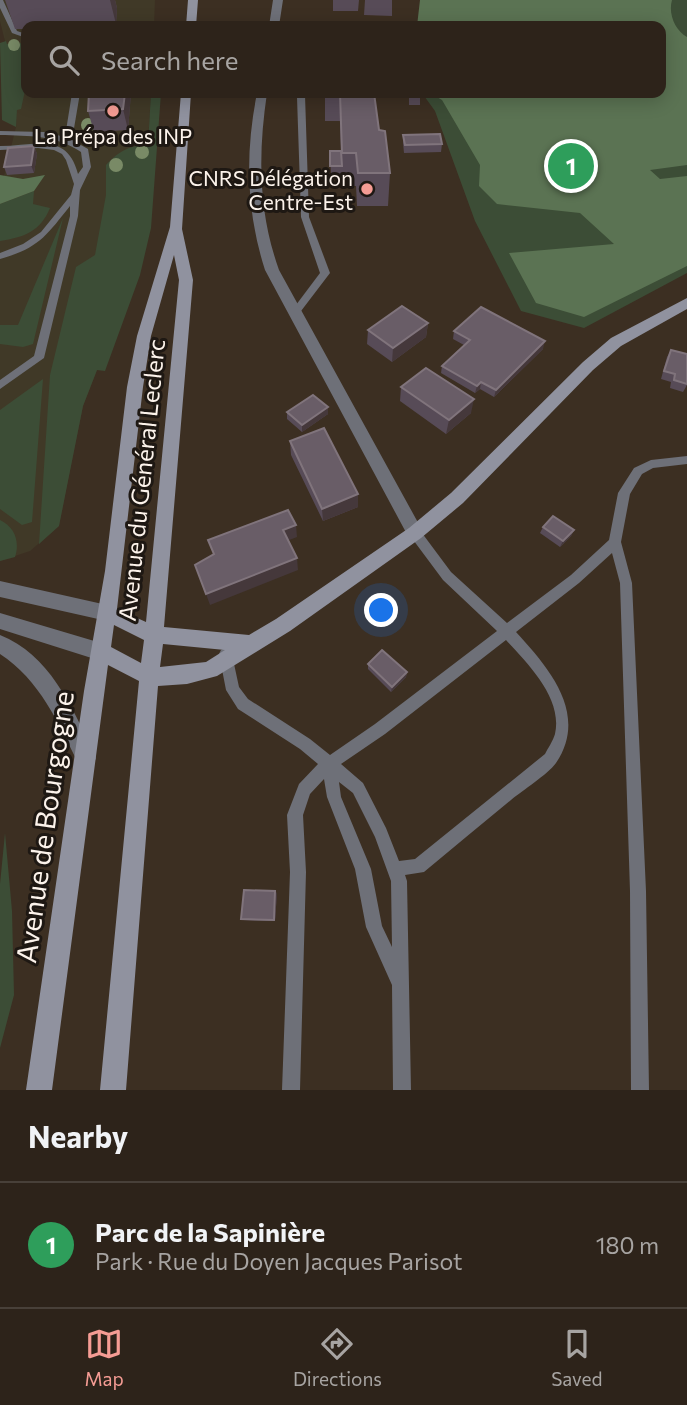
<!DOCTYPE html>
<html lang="en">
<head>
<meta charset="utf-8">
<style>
  :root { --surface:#2d231a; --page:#392f27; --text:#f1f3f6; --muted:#a7a4a2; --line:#484039; --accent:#f59c94 }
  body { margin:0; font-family:Commissioner,sans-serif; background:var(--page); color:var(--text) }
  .you { position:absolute; left:382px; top:611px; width:24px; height:24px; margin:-18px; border:5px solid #fff; border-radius:50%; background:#1a73e8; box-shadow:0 0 0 10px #1a73e833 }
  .badge { display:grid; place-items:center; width:46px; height:46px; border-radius:50%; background:var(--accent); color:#fff; font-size:23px; font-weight:700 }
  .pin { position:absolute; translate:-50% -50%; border:4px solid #fff; box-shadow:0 2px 7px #0006 }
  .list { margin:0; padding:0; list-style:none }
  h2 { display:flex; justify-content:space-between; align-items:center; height:91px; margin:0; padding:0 28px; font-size:30px }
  h2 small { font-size:23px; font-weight:400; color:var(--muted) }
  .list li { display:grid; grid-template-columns:46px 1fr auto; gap:21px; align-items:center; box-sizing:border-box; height:126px; padding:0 28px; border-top:2px solid var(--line) }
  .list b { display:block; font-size:26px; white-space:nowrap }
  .list p { margin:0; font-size:23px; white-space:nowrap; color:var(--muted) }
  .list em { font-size:23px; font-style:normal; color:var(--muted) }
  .icon { flex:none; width:38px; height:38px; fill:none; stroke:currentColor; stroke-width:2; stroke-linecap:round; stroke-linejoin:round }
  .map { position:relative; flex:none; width:687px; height:1090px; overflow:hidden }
  .search { position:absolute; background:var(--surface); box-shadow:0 4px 18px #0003; left:21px; right:21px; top:21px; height:77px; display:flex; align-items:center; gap:18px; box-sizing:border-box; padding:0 24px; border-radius:14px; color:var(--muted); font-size:26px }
  .sheet { height:217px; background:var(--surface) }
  nav { display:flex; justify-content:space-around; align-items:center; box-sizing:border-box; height:98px; border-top:2px solid var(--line); background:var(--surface); font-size:19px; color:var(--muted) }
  nav a { display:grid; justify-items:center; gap:4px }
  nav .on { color:var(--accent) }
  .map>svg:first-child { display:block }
  .education { fill:#403927 }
  .green { fill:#3c4d36 }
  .forest { fill:#5b7353 }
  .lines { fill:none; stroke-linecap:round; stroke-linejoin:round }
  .lane { fill:#6e7078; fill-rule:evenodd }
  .street { fill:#6e7078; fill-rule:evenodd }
  .secondary { fill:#90929f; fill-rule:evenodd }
  .tree { fill:#798a66 }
  .wall { fill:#574b57 }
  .shaded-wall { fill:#45383b }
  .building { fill:#695d67; stroke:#80747c; stroke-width:2 }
  .poi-dot { fill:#f59c94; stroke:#1e1813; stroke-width:2.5 }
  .labels { text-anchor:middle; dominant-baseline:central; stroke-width:6; stroke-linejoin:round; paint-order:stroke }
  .far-poi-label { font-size:21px; fill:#fcf3eb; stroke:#1e1813 }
  .street-label { font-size:24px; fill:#fcf3eb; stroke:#1e1813 }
  .near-street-label { font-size:28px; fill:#fcf3eb; stroke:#1e1813 }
</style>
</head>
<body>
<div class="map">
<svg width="687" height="1090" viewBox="0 0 687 1090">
  <rect width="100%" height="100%" fill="#3c2f22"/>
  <path class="education" d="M0,0H155L154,26H26V93H151L148,144L112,332L83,406L59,526L30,551L0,561V192L16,127L17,90L0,21Z"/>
  <path class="green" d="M492,0H687V273L584,328L521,311L475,221L435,111L422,93H661V26Z
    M6,41L7,44L26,43V86L21,109L17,110L16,127L2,120L0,43Z
    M151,93H161L151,228L140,275L105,371L97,370L83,406L59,526L39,544L50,375L76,267L95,255L106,195V165C119,151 129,146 148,144Z
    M34,191L33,204L50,208C40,232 24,237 0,241V204Z
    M63,218L33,344L23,347L0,344V325H18Z
    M43,379L32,522L22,525L0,509V410Z
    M0,520C15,527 20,542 15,557L0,561Z
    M5,833L12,911L14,995L0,1048V884Z"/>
  <path class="forest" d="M420,0H672C668,14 675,30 687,37V165L650,170L660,179L687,176V266L584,317L536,303L509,253L614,244L580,213L497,204L479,186L480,165L442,100L430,93H661V26H417Z
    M0,175L23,179L45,175L34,191L0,204Z"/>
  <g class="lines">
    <path class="lane" d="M0,0H3L17,31L26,34V38L12,33L0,8Z
      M72,93H80L72,140L88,149L91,167L80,190L78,216L44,358L0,389V380L34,356L70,216V206C46,236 39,248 0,259V253L23,244L41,232L71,195L74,184L66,160L62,154L54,150L38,148L0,150V146C34,146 67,131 78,174L83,167L81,152C56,135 29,136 0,135V131L44,132L65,137Z
      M259,93H301L305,95L309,217L330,273L298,315L295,316L290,313L320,273L301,217L297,97L262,96H259Z
      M687,456V464L653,468L642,474L630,494L621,542L632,583L646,891L649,1090H631L630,891L620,583L612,553L579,583L516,632C549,668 589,714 556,763C547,775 523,790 511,800C482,824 453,848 424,872L405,875L407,881L411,1090H393L392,985L366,927L355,869L327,797L324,779L310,794L303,815L306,872L300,1090H282L290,872L287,815L299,784L318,764L300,749L238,709L226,690L219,654L221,650L226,648L231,650L239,687L248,699L310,739L330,755L375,724L497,631L443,580L411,537L409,533L411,529H419L451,572L507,623L571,575L609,540L618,493L634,468L651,460ZM506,640C528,664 563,698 555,734C553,741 548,748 545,754L415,859L399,861L386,828L363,783L341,764L385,734ZM339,782L353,793L375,837L391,881L392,947L382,926L371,869L341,797Z"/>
    <path class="street" d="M273,0H283L279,26H269Z
      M257,93H267C258,154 258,211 279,270L421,528L424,533L421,538H409L265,270C246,211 245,153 257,93Z
      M0,581L107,605L114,607L116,613L114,619L107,621L0,597Z
      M0,613L101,643L108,646L111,652L108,658L101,661L0,629Z
      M0,635C49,654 72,707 93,751L96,758L93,765L86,768L79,765C59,724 40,680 0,654Z"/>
    <path class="secondary" d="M188,0H198L196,26H186Z
      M181,93H191L182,229L193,280L164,627L249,635L276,619L409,528L451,493L583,362L611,338L687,298V309L621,346L593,370L463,503L421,538L290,631L217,676L187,684L158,686L126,1090H100L139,681L108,665L52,1090H26L84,691L105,571L127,387L137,336L170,227ZM174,255L179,280L146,622L117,609L143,387L151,336ZM114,625L144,640L141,663L111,647ZM163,644L225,650L206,662L160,667Z"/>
  </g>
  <g class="tree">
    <circle cx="14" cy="45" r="6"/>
    <circle cx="88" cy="125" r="7"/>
    <circle cx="142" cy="152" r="7"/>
    <circle cx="116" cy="165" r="7"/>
  </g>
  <path class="wall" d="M5,0H115L117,8L116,24L71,26H26V29H15Z
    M333,0H359L358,11H333Z
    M365,0H392V16L364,15Z
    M89,93H131L128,130L94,132L88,111Z
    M325,93H374L379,130L390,173L388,206H357L356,186H342V174H331L330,151H341L340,121H325Z
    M409,93H420V105H409Z
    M403,135L442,144L441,152L404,153L403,143Z
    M34,146L37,154L34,173L7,175L4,167Z
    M428,323L426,337L392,362L367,344L368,330Z
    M454,331L543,349L494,397L480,389L475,393L441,373L442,366L464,345L453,339Z
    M671,350L687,354V385L683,392L670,388L671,382L661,379L667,357Z
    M401,387L471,413L446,434L400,401Z
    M287,412L328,414L302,432L287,419Z
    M290,441L358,494V507L323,521L291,455Z
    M543,527L574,530L571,536L560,547L540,533Z
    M368,664L407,672L406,677L391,692L368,669Z
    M277,893L275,921L243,920L241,919Z"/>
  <path class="shaded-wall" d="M110,0H115L117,8L116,24Z
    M125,93H131L128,130L123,109Z
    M34,146L37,154L34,173L31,165Z
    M428,323L426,337L392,362L393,348Z
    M545,341L543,349L494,397L496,390Z
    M481,382L480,389L475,393L477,386Z
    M474,399L471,413L446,434L449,420Z
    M328,407V414L302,432V425Z
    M358,494V507L323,521L322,509Z
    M296,525L297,537L284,542L283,530Z
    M574,530L571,536L560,547L563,541Z
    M297,558L298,570L210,605L206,594Z
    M407,672L406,677L391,692L392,687Z
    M275,891L277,893L275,921L274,920Z"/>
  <path class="building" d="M132,24L131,26H100V25Z
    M89,93H125L123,109L88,111Z
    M340,93H374L379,130L385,131L390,173H358L356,153H342Z
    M409,93H420L421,97H409Z
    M440,134L442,144L405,145L403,135Z
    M34,146L31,165L4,167L8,148Z
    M330,151H341L342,166H330Z
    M402,306L428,323L393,348L368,330Z
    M481,307L545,341L496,390L481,382L477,386L442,366L470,340L454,331Z
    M671,350L687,354V384L674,380L675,374L664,371Z
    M426,368L474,399L449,420L401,387Z
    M313,395L328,407L302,425L287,412Z
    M324,428L358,494L322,509L290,441Z
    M288,510L296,525L283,530L297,558L206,594L195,565L214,554L208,540Z
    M553,516L574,530L563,541L543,527Z
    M382,650L407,672L392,687L368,664Z
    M244,890L275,891L274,920L241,919Z"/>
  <g class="poi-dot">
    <circle cx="113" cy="111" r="7"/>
    <circle cx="367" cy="189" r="7"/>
  </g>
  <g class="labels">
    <g class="far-poi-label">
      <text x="113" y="135">La Prépa des INP</text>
      <text x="353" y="177" text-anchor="end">CNRS Délégation<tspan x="353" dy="24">Centre-Est</tspan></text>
    </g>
    <g class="street-label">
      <text transform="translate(141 480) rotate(-84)">Avenue du Général Leclerc</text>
    </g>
    <g class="near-street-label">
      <text transform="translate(44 827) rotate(-82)">Avenue de Bourgogne</text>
    </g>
  </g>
</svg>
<div class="you"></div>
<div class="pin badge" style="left:571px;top:166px;background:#2e9e5b">1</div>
<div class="search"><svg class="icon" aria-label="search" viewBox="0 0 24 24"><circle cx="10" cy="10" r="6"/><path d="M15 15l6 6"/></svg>Search here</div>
</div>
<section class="sheet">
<h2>Nearby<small></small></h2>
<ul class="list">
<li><span class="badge" style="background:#2e9e5b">1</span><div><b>Parc de la Sapinière</b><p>Park · Rue du Doyen Jacques Parisot</p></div><em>180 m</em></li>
</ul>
</section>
<nav>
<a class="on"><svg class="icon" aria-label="map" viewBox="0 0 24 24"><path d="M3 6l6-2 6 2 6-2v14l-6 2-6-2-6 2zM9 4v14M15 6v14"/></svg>Map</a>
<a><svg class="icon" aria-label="directions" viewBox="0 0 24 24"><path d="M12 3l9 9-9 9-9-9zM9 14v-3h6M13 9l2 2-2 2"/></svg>Directions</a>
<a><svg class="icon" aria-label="saved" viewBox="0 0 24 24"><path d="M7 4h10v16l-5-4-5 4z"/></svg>Saved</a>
</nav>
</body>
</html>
